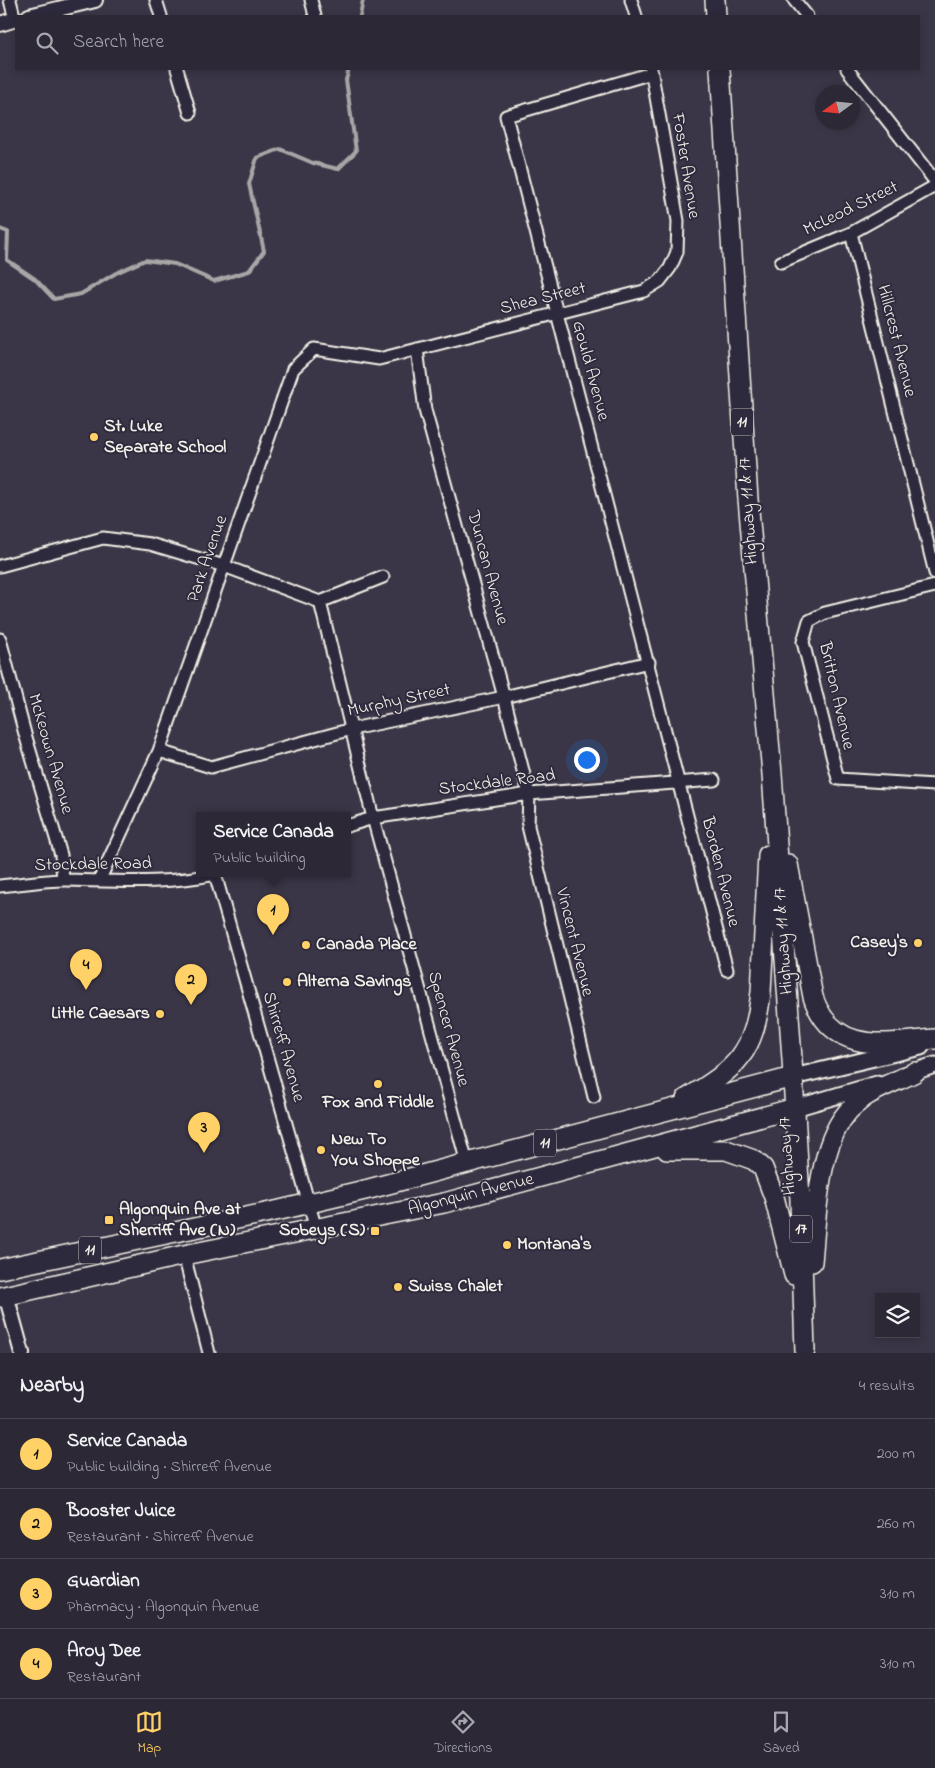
<!DOCTYPE html>
<html lang="en">
<head>
<meta charset="utf-8">
<style>
  :root { --surface:#2c2835; --page:#34303d; --text:#f1f3f6; --muted:#a6a6ad; --line:#484450; --accent:#ffd166 }
  body { margin:0; font-family:"Indie Flower",sans-serif; background:var(--page); color:var(--text) }
  .controls { position:absolute; right:15px; bottom:15px; display:grid; overflow:hidden; border-radius:0px; box-shadow:0 2px 8px #0003 }
  .controls button { width:45px; height:45px; display:grid; place-items:center; padding:0; border:0; border-bottom:1px solid var(--line); background:var(--surface); color:var(--text); font:25px sans-serif }
  .compass { position:absolute; left:815px; top:85px; width:45px; height:45px; border-radius:50%; background:var(--surface); box-shadow:0 2px 8px #0003; rotate:255deg }
  .you { position:absolute; left:586px; top:759px; width:18px; height:18px; margin:-12px; border:4px solid #fff; border-radius:50%; background:#1a73e8; box-shadow:0 0 0 8px #1a73e833 }
  .badge { display:grid; place-items:center; width:32px; height:32px; border-radius:50%; background:var(--accent); color:#111; font-size:16px; font-weight:700 }
  .pin { position:absolute; translate:-50% -41px; filter:drop-shadow(0 1px 2px #0008) }
  .pin::after { content:''; position:absolute; top:26px; width:18px; height:15px; background:inherit; clip-path:polygon(0 0,100% 0,50% 100%) }
  .popup { position:absolute; left:196px; top:812px; width:155px; height:65px; box-sizing:border-box; display:grid; place-content:center; border-radius:0px; background:var(--surface); filter:drop-shadow(0 1px 4px #0005); font-size:16px; white-space:nowrap; color:var(--muted) }
  .popup b { font-size:19px; color:var(--text) }
  .popup::after { content:''; position:absolute; left:50%; top:100%; margin-left:-10px; border:10px solid transparent; border-top-color:var(--surface) }
  .list { margin:0; padding:0; list-style:none }
  h2 { display:flex; justify-content:space-between; align-items:center; height:65px; margin:0; padding:0 20px; font-size:21px }
  h2 small { font-size:16px; font-weight:400; color:var(--muted) }
  .list li { display:grid; grid-template-columns:32px 1fr auto; gap:15px; align-items:center; box-sizing:border-box; height:70px; padding:0 20px; border-top:1px solid var(--line) }
  .list b { display:block; font-size:19px; white-space:nowrap }
  .list p { margin:0; font-size:16px; white-space:nowrap; color:var(--muted) }
  .list em { font-size:16px; font-style:normal; color:var(--muted) }
  .icon { flex:none; width:28px; height:28px; fill:none; stroke:currentColor; stroke-width:2; stroke-linecap:round; stroke-linejoin:round }
  .map { position:relative; flex:none; width:935px; height:1353px; overflow:hidden }
  .search { position:absolute; background:var(--surface); box-shadow:0 2px 8px #0003; left:15px; right:15px; top:15px; height:55px; display:flex; align-items:center; gap:12px; box-sizing:border-box; padding:0 18px; border-radius:0px; color:var(--muted); font-size:19px }
  .sheet { height:345px; background:var(--surface) }
  nav { display:flex; justify-content:space-around; align-items:center; box-sizing:border-box; height:70px; border-top:1px solid var(--line); background:var(--surface); font-size:14px; color:var(--muted) }
  nav a { display:grid; justify-items:center; gap:2px }
  nav .on { color:var(--accent) }
  .map>svg:first-child { display:block }
  .lines { fill:none; stroke-linecap:round; stroke-linejoin:round }
  .stream { stroke:#aaa6a7; stroke-width:4 }
  .minor-casing { stroke:#f4f1e8; stroke-width:15 }
  .tertiary-casing { stroke:#f4f1e8; stroke-width:18 }
  .secondary-casing { stroke:#f4f1e8; stroke-width:19 }
  .trunk-casing { stroke:#f4f1e8; stroke-width:22 }
  .minor { stroke:#2f2a3d; stroke-width:11 }
  .tertiary { stroke:#2f2a3d; stroke-width:14 }
  .secondary { stroke:#2f2a3d; stroke-width:15 }
  .trunk { stroke:#2f2a3d; stroke-width:19 }
  .poi-dot { fill:#ffd166; stroke:#2f2a3d; stroke-width:2 }
  .labels { text-anchor:middle; dominant-baseline:central; stroke-width:4; stroke-linejoin:round; paint-order:stroke }
  .shield { fill:#2f2a3d; stroke:#b9b5b5; stroke-width:1 }
  .shield-label { font-size:16px; font-weight:bold; fill:#f4f1e8 }
  .street-label { font-size:18px; fill:#f4f1e8; stroke:#2f2a3d }
  .poi-label { font-size:18px; font-weight:bold; fill:#f4f1e8; stroke:#2f2a3d; text-anchor:start }
</style>
</head>
<body>
<div class="map">
<svg width="935" height="1353" viewBox="0 0 935 1353">
  <rect width="100%" height="100%" fill="#3b3647"/>
  <filter id="ink" filterUnits="userSpaceOnUse"><feTurbulence type="fractalNoise" baseFrequency=".02" numOctaves="2"/><feDisplacementMap in="SourceGraphic" scale="10" xChannelSelector="R" yChannelSelector="G"/><feConvolveMatrix kernelMatrix="1 2 1 2 8 2 1 2 1" color-interpolation-filters="sRGB"/></filter>
  <g filter="url(#ink)">
    <g class="lines">
      <path class="stream" d="M360,16L363,0
        M0,229L8,232L7,260L35,279L54,299L81,294L116,273L145,260L175,264L214,281L249,271L264,251L249,184L257,158L280,149L313,163L338,169L356,151L346,80L349,69"/>
      <g class="minor-casing">
        <path id="minor" d="M10,0L15,20
          M156,0L161,16
          M311,0L315,16
          M631,0L636,16
          M794,0L807,16
          M177,69L190,113
          M847,69L935,181
          M652,73L506,116C579,401 655,685 727,970
          M851,233L935,573
          M781,262L851,233L935,186
          M417,349L425,410L504,697L529,794L528,826L594,1097
          M0,566L103,538L150,544L224,566L320,602L383,577
          M935,586L825,613L809,621L803,642L838,779L935,785
          M320,602L373,818L467,1163
          M0,639L25,734L61,855L63,880
          M159,751L211,767L352,729L504,697L649,662
          M347,826L373,818L529,794L714,780
          M215,874L316,1229
          M99,881L159,751L293,369L314,349L379,359L644,291L660,281L670,268L677,252L678,221L651,69
          M0,886C22,884 44,880 65,880C116,881 166,885 216,874
          M184,1255L209,1353"/>
      </g>
      <g class="tertiary-casing">
        <path id="tertiary" d="M29,16L95,0
          M0,24L16,19
          M6,1295L22,1353"/>
      </g>
      <g class="secondary-casing">
        <path id="secondary" d="M904,1075L935,1065
          M793,1077L921,1047
          M795,1108L877,1084"/>
      </g>
      <g class="trunk-casing">
        <path id="trunk" d="M715,0L716,16
          M720,69L748,499L772,774L792,1059L800,1200L805,1351
          M788,864L813,997C833,1056 886,1043 935,1039
          M686,1099C737,1068 754,1054 761,992L768,855
          M667,1150H726L754,1160L763,1168L774,1197L794,1275
          M812,1262C816,1219 818,1148 846,1114C850,1108 858,1103 863,1098C879,1087 898,1081 915,1072
          M0,1269L280,1210L369,1189L793,1077
          M0,1297L184,1255L444,1203L795,1108"/>
      </g>
      <use href="#minor" class="minor"/>
      <use href="#tertiary" class="tertiary"/>
      <use href="#secondary" class="secondary"/>
      <use href="#trunk" class="trunk"/>
    </g>
  </g>
  <g class="poi-dot">
    <circle cx="94" cy="437" r="5"/>
    <circle cx="918" cy="943" r="5"/>
    <circle cx="306" cy="945" r="5"/>
    <circle cx="287" cy="982" r="5"/>
    <circle cx="160" cy="1014" r="5"/>
    <circle cx="378" cy="1084" r="5"/>
    <circle cx="321" cy="1150" r="5"/>
    <rect x="104" y="1215" width="10" height="10" rx="2.5"/>
    <rect x="370" y="1226" width="10" height="10" rx="2.5"/>
    <circle cx="507" cy="1245" r="5"/>
    <circle cx="398" cy="1287" r="5"/>
  </g>
  <g class="labels">
    <g class="shield">
      <rect x="731" y="408.5" width="22" height="27" rx="4"/>
      <rect x="534" y="1129.5" width="22" height="27" rx="4"/>
      <rect x="790" y="1215.5" width="22" height="27" rx="4"/>
      <rect x="79" y="1236.5" width="22" height="27" rx="4"/>
    </g>
    <g class="shield-label">
      <text x="742" y="422">11</text>
      <text x="545" y="1143">11</text>
      <text x="801" y="1229">17</text>
      <text x="90" y="1250">11</text>
    </g>
    <g class="street-label">
      <text transform="translate(685 166) rotate(81)">Foster Avenue</text>
      <text transform="translate(851 209) rotate(-26)">McLeod Street</text>
      <text transform="translate(543 299) rotate(-14)">Shea Street</text>
      <text transform="translate(896 341) rotate(76)">Hillcrest Avenue</text>
      <text transform="translate(590 371) rotate(75)">Gould Avenue</text>
      <text transform="translate(749 511) rotate(-94)">Highway 11 &amp; 17</text>
      <text transform="translate(208 559) rotate(-71)">Park Avenue</text>
      <text transform="translate(487 568) rotate(75)">Duncan Avenue</text>
      <text transform="translate(836 696) rotate(77)">Britton Avenue</text>
      <text transform="translate(399 701) rotate(-12)">Murphy Street</text>
      <text transform="translate(50 754) rotate(74)">McKeown Avenue</text>
      <text transform="translate(497 783) rotate(-7)">Stockdale Road</text>
      <text transform="translate(93 865) rotate(-1)">Stockdale Road</text>
      <text transform="translate(720 872) rotate(76)">Borden Avenue</text>
      <text transform="translate(784 941) rotate(-94)">Highway 11 &amp; 17</text>
      <text transform="translate(574 942) rotate(76)">Vincent Avenue</text>
      <text transform="translate(448 1029) rotate(75)">Spencer Avenue</text>
      <text transform="translate(283 1047) rotate(74)">Shirreff Avenue</text>
      <text transform="translate(788 1156) rotate(-94)">Highway 17</text>
      <text transform="translate(471 1195) rotate(-14)">Algonquin Avenue</text>
    </g>
    <g class="poi-label">
      <text x="104" y="427">St. Luke<tspan x="104" dy="21">Separate School</tspan></text>
      <text x="908" y="943" text-anchor="end">Casey's</text>
      <text x="316" y="945">Canada Place</text>
      <text x="297" y="982">Alterna Savings</text>
      <text x="150" y="1014" text-anchor="end">Little Caesars</text>
      <text x="378" y="1103" text-anchor="middle">Fox and Fiddle</text>
      <text x="331" y="1140">New To<tspan x="331" dy="21">You Shoppe</tspan></text>
      <text x="119" y="1210">Algonquin Ave at<tspan x="119" dy="21">Sherriff Ave (N)</tspan></text>
      <text x="365" y="1231" text-anchor="end">Sobeys (S)</text>
      <text x="517" y="1245">Montana's</text>
      <text x="408" y="1287">Swiss Chalet</text>
    </g>
  </g>
</svg>
<div class="controls">
<button><svg class="icon" aria-label="layers" viewBox="0 0 24 24"><path d="M12 4l9 5-9 5-9-5zM3 14l9 5 9-5"/></svg></button>
</div>
<svg class="compass" viewBox="-18 -18 36 36"><path d="M0-13l5 13h-10z" fill="#e53935"/><path d="M0 13l5-13h-10z" fill="#a6a6ad"/></svg>
<div class="you"></div>
<div class="pin badge" style="left:273px;top:935px">1</div>
<div class="popup"><b>Service Canada</b>Public building</div>
<div class="pin badge" style="left:191px;top:1005px">2</div>
<div class="pin badge" style="left:204px;top:1153px">3</div>
<div class="pin badge" style="left:86px;top:990px">4</div>
<div class="search"><svg class="icon" aria-label="search" viewBox="0 0 24 24"><circle cx="10" cy="10" r="6"/><path d="M15 15l6 6"/></svg>Search here</div>
</div>
<section class="sheet">
<h2>Nearby<small>4 results</small></h2>
<ul class="list">
<li><span class="badge">1</span><div><b>Service Canada</b><p>Public building · Shirreff Avenue</p></div><em>200 m</em></li>
<li><span class="badge">2</span><div><b>Booster Juice</b><p>Restaurant · Shirreff Avenue</p></div><em>260 m</em></li>
<li><span class="badge">3</span><div><b>Guardian</b><p>Pharmacy · Algonquin Avenue</p></div><em>310 m</em></li>
<li><span class="badge">4</span><div><b>Aroy Dee</b><p>Restaurant</p></div><em>310 m</em></li>
</ul>
</section>
<nav>
<a class="on"><svg class="icon" aria-label="map" viewBox="0 0 24 24"><path d="M3 6l6-2 6 2 6-2v14l-6 2-6-2-6 2zM9 4v14M15 6v14"/></svg>Map</a>
<a><svg class="icon" aria-label="directions" viewBox="0 0 24 24"><path d="M12 3l9 9-9 9-9-9zM9 14v-3h6M13 9l2 2-2 2"/></svg>Directions</a>
<a><svg class="icon" aria-label="saved" viewBox="0 0 24 24"><path d="M7 4h10v16l-5-4-5 4z"/></svg>Saved</a>
</nav>
</body>
</html>
